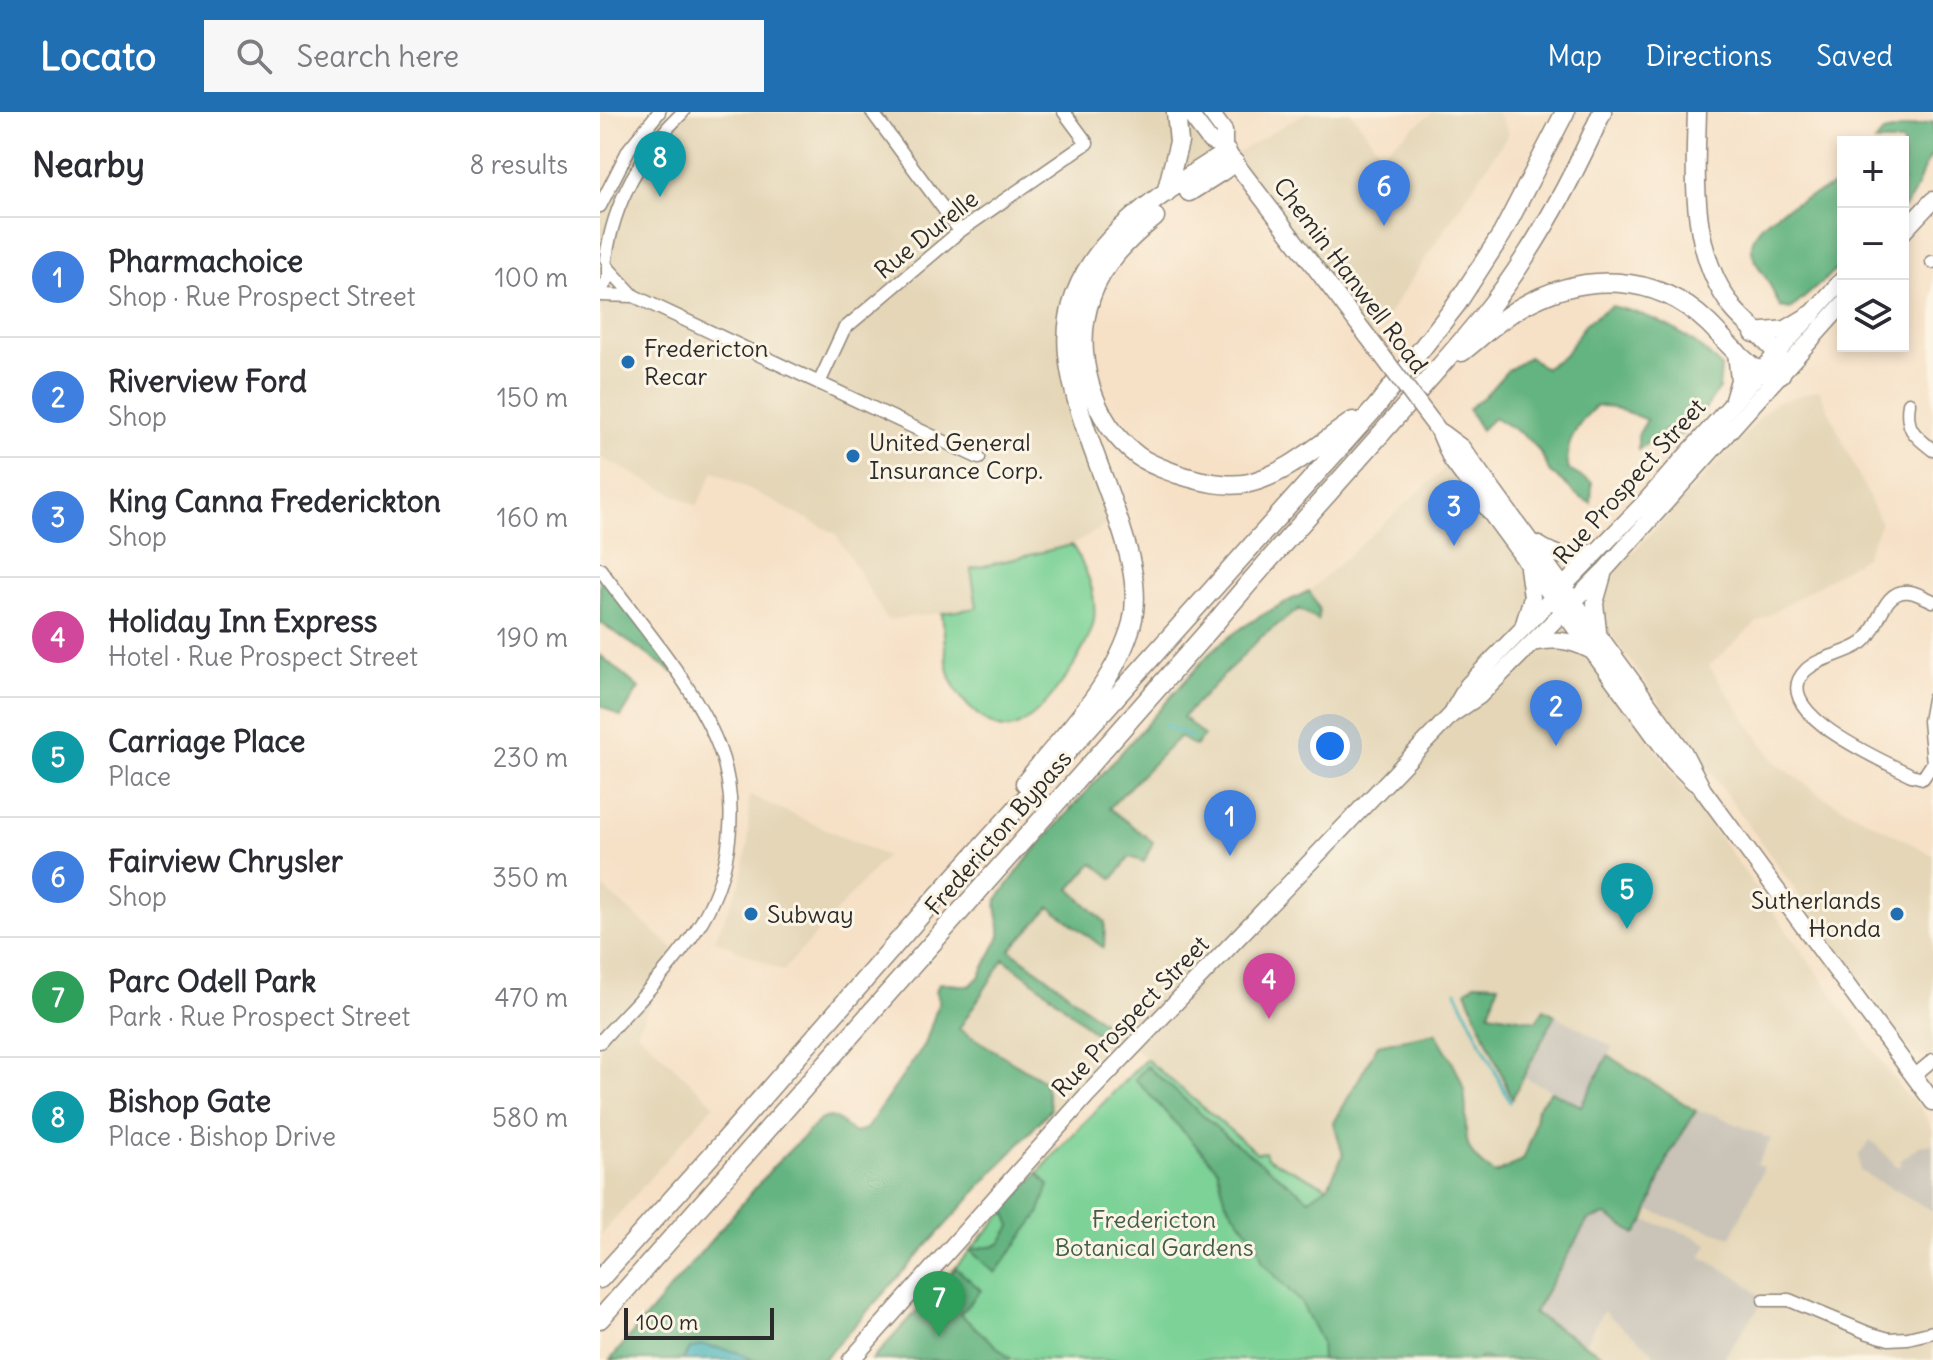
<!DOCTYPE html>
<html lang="en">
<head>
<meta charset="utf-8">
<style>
  :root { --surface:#fff; --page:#f7f7f7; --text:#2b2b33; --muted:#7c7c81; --line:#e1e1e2; --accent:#1f6fb2 }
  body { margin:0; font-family:Delius,sans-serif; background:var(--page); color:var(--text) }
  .controls { position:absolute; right:24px; top:24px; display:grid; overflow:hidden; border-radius:0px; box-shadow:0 4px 12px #0003 }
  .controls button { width:72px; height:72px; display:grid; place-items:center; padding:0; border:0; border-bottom:2px solid var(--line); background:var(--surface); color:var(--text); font:40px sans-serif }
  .scale { position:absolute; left:24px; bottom:20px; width:150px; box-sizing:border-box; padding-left:8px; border:4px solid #2b2b2b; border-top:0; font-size:22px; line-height:28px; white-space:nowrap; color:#2b2b2b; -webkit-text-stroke:6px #fcf5e5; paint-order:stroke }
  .you { position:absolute; left:730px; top:634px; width:28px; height:28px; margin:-20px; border:6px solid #fff; border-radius:50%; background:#1a73e8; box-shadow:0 0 0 12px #1a73e833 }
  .badge { display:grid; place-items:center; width:52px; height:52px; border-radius:50%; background:var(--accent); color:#fff; font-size:26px; font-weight:700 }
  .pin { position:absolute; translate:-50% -66px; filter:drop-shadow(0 2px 4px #0008) }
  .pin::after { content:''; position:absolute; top:42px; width:28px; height:24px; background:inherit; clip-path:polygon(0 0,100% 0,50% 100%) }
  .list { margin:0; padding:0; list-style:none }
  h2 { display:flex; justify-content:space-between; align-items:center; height:104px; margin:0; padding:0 32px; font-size:34px }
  h2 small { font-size:26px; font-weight:400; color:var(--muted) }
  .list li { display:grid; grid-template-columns:52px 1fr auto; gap:24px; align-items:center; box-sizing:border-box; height:120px; padding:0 32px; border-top:2px solid var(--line) }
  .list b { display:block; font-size:30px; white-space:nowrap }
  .list p { margin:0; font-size:26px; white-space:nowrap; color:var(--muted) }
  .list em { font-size:26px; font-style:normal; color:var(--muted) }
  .icon { flex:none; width:44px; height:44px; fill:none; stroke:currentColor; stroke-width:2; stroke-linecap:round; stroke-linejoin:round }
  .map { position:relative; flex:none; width:1333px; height:1248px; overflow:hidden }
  header { display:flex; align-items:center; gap:48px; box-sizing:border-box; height:112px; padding:0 40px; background:var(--accent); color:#fff }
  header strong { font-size:38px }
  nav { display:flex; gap:44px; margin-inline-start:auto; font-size:28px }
  .search { width:560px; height:72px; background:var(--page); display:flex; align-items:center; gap:20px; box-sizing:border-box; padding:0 28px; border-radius:0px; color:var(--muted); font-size:30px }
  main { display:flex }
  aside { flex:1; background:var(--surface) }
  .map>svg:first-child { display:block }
  .built { fill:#e4d6b7 }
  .industrial { fill:#c9c3b8 }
  .green { fill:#7bd297; stroke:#537e61; stroke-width:2 }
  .forest { fill:#64b480; stroke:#487056; stroke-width:2 }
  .water { fill:#42b2ba; stroke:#366e72; stroke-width:2 }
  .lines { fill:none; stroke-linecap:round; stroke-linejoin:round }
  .stream { stroke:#42b2ba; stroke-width:3 }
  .minor-casing { stroke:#908679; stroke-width:15 }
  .major-casing { stroke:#908679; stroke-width:19 }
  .highway-casing { stroke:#908679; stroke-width:21 }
  .minor { stroke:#fff; stroke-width:12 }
  .major { stroke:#fff; stroke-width:16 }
  .highway { stroke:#fff; stroke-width:18 }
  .major-bridge-casing { stroke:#908679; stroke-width:19; stroke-linecap:butt }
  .major-bridge { stroke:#fff; stroke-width:16 }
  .poi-dot { fill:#1f6fb2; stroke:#fcf5e5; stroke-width:3 }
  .labels { text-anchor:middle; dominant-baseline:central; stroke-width:6; stroke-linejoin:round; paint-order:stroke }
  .street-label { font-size:24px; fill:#2b2b2b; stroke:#fcf5e5 }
  .poi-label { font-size:24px; fill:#2b2b2b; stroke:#fcf5e5; text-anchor:start }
  .park-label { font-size:24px; fill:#435d4b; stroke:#fcf5e5 }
</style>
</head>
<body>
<header>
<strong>Locato</strong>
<div class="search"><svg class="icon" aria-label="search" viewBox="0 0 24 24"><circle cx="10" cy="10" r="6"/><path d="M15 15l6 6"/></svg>Search here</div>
<nav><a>Map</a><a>Directions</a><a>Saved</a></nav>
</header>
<main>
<aside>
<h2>Nearby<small>8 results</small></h2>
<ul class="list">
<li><span class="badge" style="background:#3f7fe0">1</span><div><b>Pharmachoice</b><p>Shop · Rue Prospect Street</p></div><em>100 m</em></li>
<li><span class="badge" style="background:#3f7fe0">2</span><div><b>Riverview Ford</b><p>Shop</p></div><em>150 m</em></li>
<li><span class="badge" style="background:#3f7fe0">3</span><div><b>King Canna Frederickton</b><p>Shop</p></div><em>160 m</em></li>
<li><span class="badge" style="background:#d1479c">4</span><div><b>Holiday Inn Express</b><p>Hotel · Rue Prospect Street</p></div><em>190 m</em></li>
<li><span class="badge" style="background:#0f9aa8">5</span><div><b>Carriage Place</b><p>Place</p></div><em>230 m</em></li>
<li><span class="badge" style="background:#3f7fe0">6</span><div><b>Fairview Chrysler</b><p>Shop</p></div><em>350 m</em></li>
<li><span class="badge" style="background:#2e9e5b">7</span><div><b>Parc Odell Park</b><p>Park · Rue Prospect Street</p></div><em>470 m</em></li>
<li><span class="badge" style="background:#0f9aa8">8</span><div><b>Bishop Gate</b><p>Place · Bishop Drive</p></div><em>580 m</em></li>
</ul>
</aside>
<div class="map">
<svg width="1333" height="1248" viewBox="0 0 1333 1248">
  <rect width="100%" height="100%" fill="#fcf5e5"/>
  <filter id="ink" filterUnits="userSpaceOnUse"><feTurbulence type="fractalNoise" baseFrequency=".0125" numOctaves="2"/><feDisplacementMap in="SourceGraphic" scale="16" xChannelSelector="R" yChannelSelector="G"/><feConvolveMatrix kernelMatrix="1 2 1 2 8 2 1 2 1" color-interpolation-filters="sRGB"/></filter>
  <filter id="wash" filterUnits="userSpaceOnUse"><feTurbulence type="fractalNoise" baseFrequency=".006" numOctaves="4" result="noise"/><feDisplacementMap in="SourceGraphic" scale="32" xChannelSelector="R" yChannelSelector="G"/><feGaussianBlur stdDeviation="1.8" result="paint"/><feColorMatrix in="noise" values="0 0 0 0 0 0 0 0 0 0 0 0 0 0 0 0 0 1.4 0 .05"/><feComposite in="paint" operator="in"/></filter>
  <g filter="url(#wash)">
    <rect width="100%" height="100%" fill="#f6e1c7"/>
    <path class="built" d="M59,0H610L629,43L566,81L467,219L518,406L472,433L371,457L377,496L287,508L236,422L114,359L97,394L0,345V94Z
      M706,0H751L781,41L833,0H896L909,21L783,210L768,225L631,45Z
      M1219,278L1281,411L1265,445L1156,511L1109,554L1175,650L1223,685L1333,743V947L1314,942L1007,517L1003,506L1006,480L1019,455L1174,291Z
      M847,348L1305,982L1320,995L1333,1018V1248H1010L933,1203L1036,1122L1045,1108L1069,1043L1096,999L1008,945L981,994L937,996L933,1022L923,1048L895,1062L875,1049L864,1020V977L743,1043L728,1075L657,1041L533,935L464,1008L451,997L444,968L359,917L404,847L450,882L503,929L513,920L459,874L410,839L450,795L504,835L505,810L470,777L493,751L509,696L580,625L595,634L604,624L583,605L661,524L699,497L717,507L719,497L709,479L841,360Z
      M149,683L286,744L183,859L115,828L141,768L148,730Z
      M0,773L74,837L37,920L114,992L0,1124Z"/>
    <path class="industrial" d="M955,903L1013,935L981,994L924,965Z
      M1096,999L1113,1002L1171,1027L1157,1052L1164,1056L1131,1125L1047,1098L1069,1043Z
      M1271,1028L1298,1055L1302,1052L1300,1049L1319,1034L1333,1032V1099L1260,1059L1259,1043Z
      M1006,1103L1036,1122L1045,1108L1091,1123L1108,1132L1101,1145L1141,1167L1164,1188L1122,1248H1059L1049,1236L1003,1199L984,1233L933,1203L988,1108Z"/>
    <path class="green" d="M472,433C486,456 497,480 494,508C490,536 440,612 410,616C390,619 362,591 354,574C344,553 345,524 342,501L377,496L371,457Z
      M546,947L657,1041L665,1040L667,1046L728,1075L1010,1248H272C335,1181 394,1110 456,1041C485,1009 516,978 546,947Z"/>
    <path class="forest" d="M1333,10V42C1318,59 1320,80 1303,96V30H1275L1283,21Z
      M1243,69V152L1191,197L1180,195C1175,185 1172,175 1166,166C1161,157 1153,150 1152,138C1149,102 1218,84 1243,69Z
      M1011,194C1055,203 1091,222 1121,255L1119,277L1101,303L1092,302V309L1081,323L1065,318L1038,338V323L1047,308L1019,297L997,293C979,310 962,332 969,358L992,371L991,391C970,383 971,372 950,361C938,328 924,323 894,305L881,318L868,297L886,283L906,260L929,245L945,256L965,243L985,212Z
      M0,457L77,563L0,510Z
      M709,479L719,497L718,508L699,497L661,525L583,605L604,624L595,634L579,625L509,696L553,730L544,750L530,745L513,767L493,751L470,777L505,810L504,836L450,795L410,838L459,874L513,919L504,929L450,882L404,847L359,917L444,969L451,997L223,1248H154L115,1235L86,1241L83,1248H10L173,1055L220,1008C237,999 241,1014 255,1021L266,1017L325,932L339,890L336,879L339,871L370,874L379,865L400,824C402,811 394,802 397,788L430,743L609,542C639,514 673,496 709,479Z
      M0,543L39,576L21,605L0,593Z
      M875,871L899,872L889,901L936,909L944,897L955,903L912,987L866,879Z
      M836,921C845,938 860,960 864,979C871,1018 853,1035 895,1062L923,1048L933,1022L937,996L951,979L981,994L1008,944L1096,999L1069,1043L1045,1108L1036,1122L1006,1103L988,1108L933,1202L1010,1248H892L883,1245L875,1248H722L721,1229L702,1192L663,1151L658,1133L626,1090L617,1056L535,967L547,954L626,1024L709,1087L728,1074L743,1043L734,1011L778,933Z
      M438,1061L449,1073L439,1102L395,1161L370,1138L400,1132L411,1114L405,1098Z
      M356,1156L381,1178L360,1202L412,1248H272Z"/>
    <path class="water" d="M102,1233L136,1240L154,1248H83L90,1237Z"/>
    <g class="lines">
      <path class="stream" d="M564,613L592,625
        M856,879L910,990"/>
    </g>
  </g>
  <g filter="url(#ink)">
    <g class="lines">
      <g class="minor-casing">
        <path id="minor" d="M272,0L360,119
          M0,94L29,37L59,0
          M6,147C13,91 42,39 83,0
          M1332,150H1333
          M9,157L34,184L379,346
          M0,179L8,167V155
          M0,183L34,184
          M219,271L244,217L360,119L487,31L464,0
          M1309,291C1305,317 1314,323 1333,338
          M0,457C39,510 94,572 118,633C140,689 132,758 102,809C75,854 34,892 0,930
          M1333,489C1326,486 1317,481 1310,480C1281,476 1280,518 1262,531C1245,543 1221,544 1206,558C1164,599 1286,650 1311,663L1323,666L1333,651L1329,609L1333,587
          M1315,963L1333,948
          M1164,1188H1189L1268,1221L1289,1227L1308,1226L1333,1220"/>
      </g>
      <g class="major-casing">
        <path id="major" d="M588,0L610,29L624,35
          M610,0L624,19V35L627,40L768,225
          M1303,120L1333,88
          M839,319L862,336L1083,639L1103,678L1333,990
          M840,321L851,347L1073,649L1094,670
          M937,432C958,446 974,448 997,439
          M923,515L932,485L928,456
          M998,519L995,491L1003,463
          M932,531C953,526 970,528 990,538
          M854,597L868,573L1043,392L1243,167
          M251,1248L487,983L852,602L879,584L1004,459L1243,192"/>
      </g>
      <g class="highway-casing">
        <path id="highway" d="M589,80L635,51
          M566,81L579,30L576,0
          M555,105C529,126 502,152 491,185C472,240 491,309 538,344C550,353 564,357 577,362C599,369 626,376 649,371C689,361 720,331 753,309
          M1154,221L1186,218L1211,203
          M862,240C881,225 900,207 921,195C982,160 1055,160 1108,211C1121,223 1147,256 1163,260C1168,262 1175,262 1181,262C1180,257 1180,250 1178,244C1174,233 1141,208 1132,195C1090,139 1095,67 1097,0
          M1134,288L1140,268L1137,240
          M425,671C464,622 515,573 532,511C541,475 527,432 515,398C499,351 472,291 468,242C458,141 554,87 627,40
          M0,1167L118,1036L327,796L776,295L856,193L902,122L965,0
          M0,1207L610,517C676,437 747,362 815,283C853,239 894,195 925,145C955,99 980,50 1002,0"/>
      </g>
      <use href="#minor" class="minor"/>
      <use href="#major" class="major"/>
      <use href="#highway" class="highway"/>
      <g class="major-bridge-casing">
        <path id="major-bridge" d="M768,225L839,319"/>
      </g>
      <use href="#major-bridge" class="major-bridge"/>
    </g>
  </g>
  <g class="poi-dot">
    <circle cx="28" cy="250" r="8"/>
    <circle cx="253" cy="344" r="8"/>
    <circle cx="151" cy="802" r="8"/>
    <circle cx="1297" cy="802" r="8"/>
  </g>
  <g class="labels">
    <g class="street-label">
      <text transform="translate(326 122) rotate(-39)">Rue Durelle</text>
      <text transform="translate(751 163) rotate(53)">Chemin Hanwell Road</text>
      <text transform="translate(1029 369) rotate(-48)">Rue Prospect Street</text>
      <text transform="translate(398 720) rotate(-49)">Fredericton Bypass</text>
      <text transform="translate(530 904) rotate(-46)">Rue Prospect Street</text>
    </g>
    <g class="poi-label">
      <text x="44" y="236">Fredericton<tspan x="44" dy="28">Recar</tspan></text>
      <text x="269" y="330">United General<tspan x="269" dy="28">Insurance Corp.</tspan></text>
      <text x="1281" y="788" text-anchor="end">Sutherlands<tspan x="1281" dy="28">Honda</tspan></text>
      <text x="167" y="802">Subway</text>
    </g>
    <g class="park-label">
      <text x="554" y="1107">Fredericton<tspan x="554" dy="28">Botanical Gardens</tspan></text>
    </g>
  </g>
</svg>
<div class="controls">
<button>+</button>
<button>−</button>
<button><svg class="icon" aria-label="layers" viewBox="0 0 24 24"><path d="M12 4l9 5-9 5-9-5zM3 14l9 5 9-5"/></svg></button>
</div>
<div class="scale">100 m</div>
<div class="you"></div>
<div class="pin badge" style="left:630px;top:744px;background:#3f7fe0">1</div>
<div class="pin badge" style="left:956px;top:634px;background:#3f7fe0">2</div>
<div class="pin badge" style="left:854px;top:434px;background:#3f7fe0">3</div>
<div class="pin badge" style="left:669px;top:907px;background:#d1479c">4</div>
<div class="pin badge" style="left:1027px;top:817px;background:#0f9aa8">5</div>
<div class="pin badge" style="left:784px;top:114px;background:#3f7fe0">6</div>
<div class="pin badge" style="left:339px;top:1225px;background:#2e9e5b">7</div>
<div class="pin badge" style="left:60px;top:85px;background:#0f9aa8">8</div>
</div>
</main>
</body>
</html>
